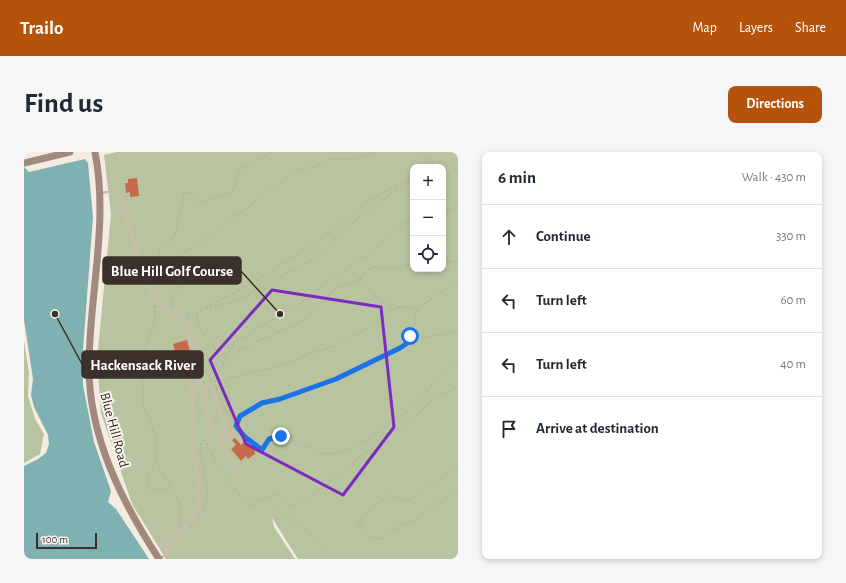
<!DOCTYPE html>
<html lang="en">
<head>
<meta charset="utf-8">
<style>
  :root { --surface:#fff; --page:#f6f6f7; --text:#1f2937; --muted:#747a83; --line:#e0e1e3; --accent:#b45309 }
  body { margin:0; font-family:"Alegreya Sans",sans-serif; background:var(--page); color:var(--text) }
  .controls { position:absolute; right:12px; top:12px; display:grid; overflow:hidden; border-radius:8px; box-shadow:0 2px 6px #0003 }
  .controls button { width:36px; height:36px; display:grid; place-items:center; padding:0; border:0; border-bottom:1px solid var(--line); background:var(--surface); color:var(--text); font:20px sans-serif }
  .scale { position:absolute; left:12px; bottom:10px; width:61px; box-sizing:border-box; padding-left:4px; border:2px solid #3b302b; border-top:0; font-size:11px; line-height:14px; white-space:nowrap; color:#3b302b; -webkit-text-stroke:3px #fbf5ee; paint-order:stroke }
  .stop { position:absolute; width:12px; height:12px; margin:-9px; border:3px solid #1a73e8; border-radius:50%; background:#fff }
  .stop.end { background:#1a73e8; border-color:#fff; box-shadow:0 1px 4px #0008 }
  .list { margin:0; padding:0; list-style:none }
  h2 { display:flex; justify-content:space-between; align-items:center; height:52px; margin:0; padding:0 16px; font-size:17px }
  h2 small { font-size:13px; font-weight:400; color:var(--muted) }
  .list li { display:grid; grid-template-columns:26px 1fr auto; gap:12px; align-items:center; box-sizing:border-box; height:64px; padding:0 16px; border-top:1px solid var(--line) }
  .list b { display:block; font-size:15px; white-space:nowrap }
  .list em { font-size:13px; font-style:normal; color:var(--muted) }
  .icon { flex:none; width:22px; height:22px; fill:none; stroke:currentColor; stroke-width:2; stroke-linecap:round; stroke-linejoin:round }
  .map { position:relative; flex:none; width:434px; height:407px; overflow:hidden; border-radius:8px }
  header { display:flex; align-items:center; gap:24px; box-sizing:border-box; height:56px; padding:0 20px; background:var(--accent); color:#fff }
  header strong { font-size:19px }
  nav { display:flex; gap:22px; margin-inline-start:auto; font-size:14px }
  .intro { display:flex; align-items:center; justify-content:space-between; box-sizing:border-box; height:96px; padding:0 24px }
  h1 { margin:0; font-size:28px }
  .button { padding:10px 18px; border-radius:8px; background:var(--accent); color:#fff; font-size:14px; font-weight:700 }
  main { display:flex; gap:24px; padding:0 24px }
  aside { flex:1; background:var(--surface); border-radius:8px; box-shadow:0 2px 6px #0003 }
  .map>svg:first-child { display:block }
  .green { fill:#b8c4a0; fill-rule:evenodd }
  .water { fill:#7fb0b2 }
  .building { fill:#c8694b }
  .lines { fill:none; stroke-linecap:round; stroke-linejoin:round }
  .path { stroke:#b9a596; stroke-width:1; stroke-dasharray:2 2; stroke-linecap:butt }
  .lane { stroke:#cdbbac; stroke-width:2.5 }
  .secondary { stroke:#a18a7d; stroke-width:7 }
  .route { stroke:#1a73e8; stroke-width:5 }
  .marked { fill:none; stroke:#7b2cbf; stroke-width:3; stroke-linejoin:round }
  .labels { text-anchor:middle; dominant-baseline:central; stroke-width:4; stroke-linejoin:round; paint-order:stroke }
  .street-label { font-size:14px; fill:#3b302b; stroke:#fbf5ee }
  .leader { fill:none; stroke:#3b302b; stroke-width:1.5 }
  .callout-dot { fill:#3b302b; stroke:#fbf5ee; stroke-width:1.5 }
  .callout { fill:#3b302b; stroke:#3b302b; stroke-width:1.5 }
  .callout-label { font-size:15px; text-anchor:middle; font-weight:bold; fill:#fff }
</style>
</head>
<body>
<header>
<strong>Trailo</strong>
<nav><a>Map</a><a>Layers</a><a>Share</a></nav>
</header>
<div class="intro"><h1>Find us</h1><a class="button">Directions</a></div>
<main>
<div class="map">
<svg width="434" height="407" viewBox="0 0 434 407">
  <rect width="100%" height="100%" fill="#f4ebe1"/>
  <path class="green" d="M93,0H434V407H274L248,366L250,375L271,407H142L108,352L77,261L73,208L87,62L80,3ZM389,15H419V117H389Z
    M0,189L5,221L4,244L11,267L20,282L16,302L0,311Z"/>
  <path class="water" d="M61,7L64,11L69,65L59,198V233L70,290L87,339L84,350L92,357L125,407H0V314L14,307L22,301L25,292L24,283L10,255L7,243L9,227L0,168V15L5,20Z"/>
  <path class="building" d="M113,26L115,44L106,45V40L102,41L101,31H104V27Z
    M163,188L170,215L168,216L169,219L165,220L164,216L156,218L149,192Z
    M211,286L217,293L222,288L230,297L231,302L224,307L222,304L217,309L207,297L212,293L208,288Z"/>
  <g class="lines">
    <path class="path" d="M390,0L396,5L419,11L434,20
      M405,15L406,10L409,11L408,15
      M419,59L434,55
      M419,112L434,108
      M322,119C336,120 343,140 356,148C367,155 380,155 393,157L434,128
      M126,130L130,124L136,98L146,90L151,81L160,42L166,40L174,51L209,40L216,18L230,9L250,0
      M131,154V172L121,199L119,213V253L124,263L133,292L131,303L133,312L156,351L155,376
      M149,156C147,145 149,141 159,135L152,111L154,105L158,101L172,95L197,73L221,58L247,36L277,16H288L304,7H328L354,0
      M182,156L212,149L286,109L329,70L388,26
      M176,159L172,166C175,179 179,180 187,190C191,196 196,205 199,212C197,217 193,222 192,227C189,240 206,263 212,274
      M162,172L164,165L219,136L292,91L346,48L385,26H389
      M383,190L390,175L393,158
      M199,212L203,201L211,190L287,145L300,132L347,100L370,76L389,68
      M199,212C216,192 261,180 284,165L288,157L299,147L312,137L333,129L345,117L349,115L368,117L389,112
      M194,235L206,226L253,215L282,203L314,193L344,176L370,157L377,155
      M212,273L216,264L238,251L256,247L312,227L366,201L390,187L422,182L434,177
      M216,280L238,298L249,285C252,284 257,283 261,283C267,284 286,298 296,301C322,309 373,267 392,252L399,246L410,228L434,210
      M132,310C127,320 118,327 126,338L147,337
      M434,312C427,318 389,348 382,349C378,349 372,345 368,343C356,346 342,362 334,371L344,384L356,387L360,386L365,379L389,369L408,354L421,348L434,338
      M245,346L260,361L289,385L308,407
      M166,375C193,350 181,334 177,303C177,298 176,292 178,288H181L194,314L224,355L227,354L231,349L244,346L252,341H255L268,354L274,353L304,332L330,309L392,264L409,247L434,234"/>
    <path class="lane" d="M76,41L91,39L96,44L129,148C135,154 143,155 149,161C169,179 171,207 177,232L168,235
      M177,232L189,237L202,279L203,284L195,289
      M183,235C174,262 200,297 215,317
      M203,284L214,277
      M135,407L141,403L150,386L168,367L175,354L176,339L168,294L169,242L162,219"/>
    <path class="secondary" d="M71,0C85,71 65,144 65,215C65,285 98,350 135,407
      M0,11L46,0"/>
  </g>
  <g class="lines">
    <path class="route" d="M257,284L245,287L238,298L220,284L212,274L216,264L238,251L256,247L312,227L376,196L382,192L386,184"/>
  </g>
  <path class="marked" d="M248,138L357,155L370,275L319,343L222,292L186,208Z"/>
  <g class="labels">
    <g class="street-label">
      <text transform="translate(90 278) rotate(75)">Blue Hill Road</text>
    </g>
  </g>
  <path class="leader" d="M256 162L217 119M31 162L58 212"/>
  <g class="callout-dot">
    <circle cx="256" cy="162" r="4"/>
    <circle cx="31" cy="162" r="4"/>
  </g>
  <g class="callout">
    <rect x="79" y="105" width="138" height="27" rx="4"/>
    <rect x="58" y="199" width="121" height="27" rx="4"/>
  </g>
  <g class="callout-label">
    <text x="148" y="124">Blue Hill Golf Course</text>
    <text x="119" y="218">Hackensack River</text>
  </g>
</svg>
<div class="controls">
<button>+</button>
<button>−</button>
<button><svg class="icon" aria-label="locate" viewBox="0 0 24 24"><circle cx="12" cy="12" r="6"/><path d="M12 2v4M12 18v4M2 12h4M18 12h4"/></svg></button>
</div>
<div class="scale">100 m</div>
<div class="stop" style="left:386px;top:184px"></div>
<div class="stop end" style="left:257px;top:284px"></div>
</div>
<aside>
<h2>6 min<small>Walk · 430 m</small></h2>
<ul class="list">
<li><svg class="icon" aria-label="ahead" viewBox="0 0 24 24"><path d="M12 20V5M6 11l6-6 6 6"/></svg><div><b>Continue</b></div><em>330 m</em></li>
<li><svg class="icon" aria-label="left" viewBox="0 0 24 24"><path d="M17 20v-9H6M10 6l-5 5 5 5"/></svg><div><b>Turn left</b></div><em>60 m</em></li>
<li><svg class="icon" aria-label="left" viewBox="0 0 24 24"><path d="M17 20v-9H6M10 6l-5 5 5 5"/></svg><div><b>Turn left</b></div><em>40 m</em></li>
<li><svg class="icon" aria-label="arrive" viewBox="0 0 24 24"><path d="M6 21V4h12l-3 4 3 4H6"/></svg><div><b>Arrive at destination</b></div></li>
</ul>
</aside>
</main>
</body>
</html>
